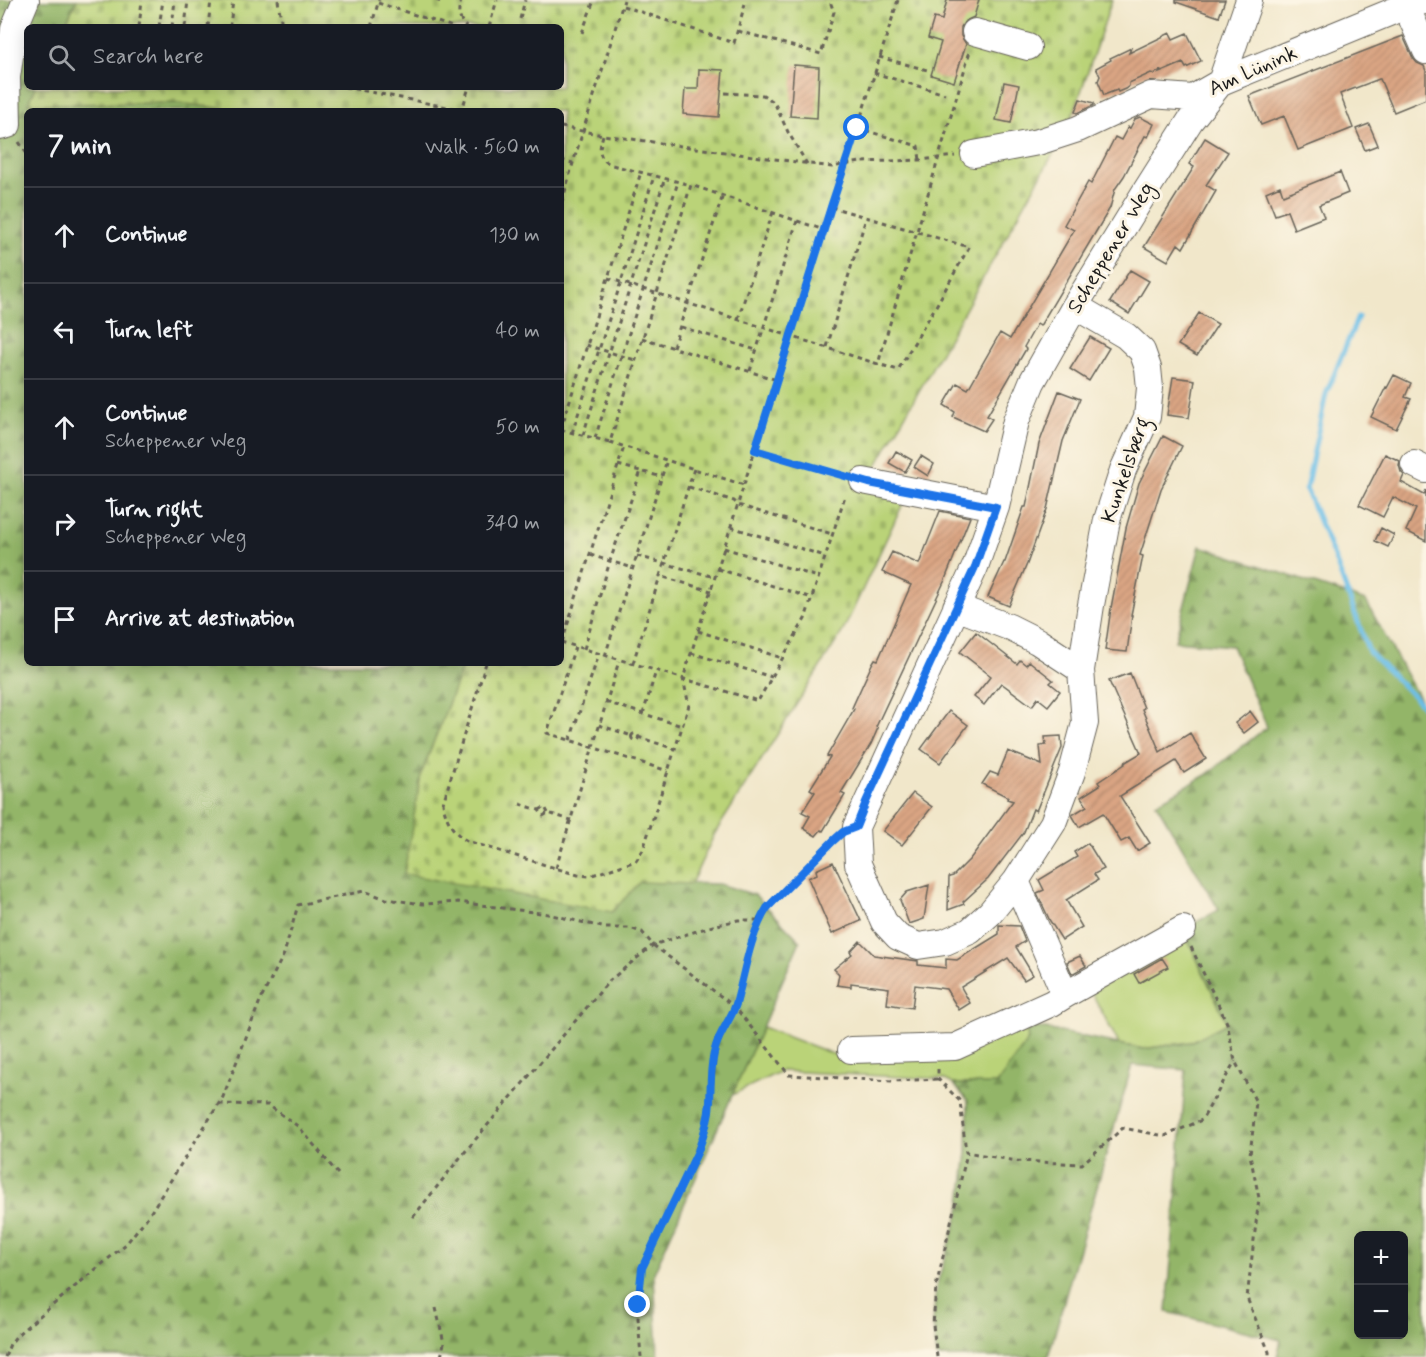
<!DOCTYPE html>
<html lang="en">
<head>
<meta charset="utf-8">
<style>
  :root { --surface:#171b24; --page:#242831; --text:#f1f3f6; --muted:#9ea1a6; --line:#363941 }
  body { margin:0; font-family:Mynerve,sans-serif; background:var(--page); color:var(--text) }
  .controls { position:absolute; right:18px; bottom:18px; display:grid; overflow:hidden; border-radius:9px; box-shadow:0 3px 15px #0003 }
  .controls button { width:54px; height:54px; display:grid; place-items:center; padding:0; border:0; border-bottom:2px solid var(--line); background:var(--surface); color:var(--text); font:30px sans-serif }
  .stop { position:absolute; width:18px; height:18px; margin:-14px; border:4px solid #1a73e8; border-radius:50%; background:#fff }
  .stop.end { background:#1a73e8; border-color:#fff; box-shadow:0 2px 6px #0008 }
  .list { margin:0; padding:0; list-style:none }
  h2 { display:flex; justify-content:space-between; align-items:center; height:78px; margin:0; padding:0 24px; font-size:26px }
  h2 small { font-size:20px; font-weight:400; color:var(--muted) }
  .list li { display:grid; grid-template-columns:39px 1fr auto; gap:18px; align-items:center; box-sizing:border-box; height:96px; padding:0 24px; border-top:2px solid var(--line) }
  .list b { display:block; font-size:22px; white-space:nowrap }
  .list p { margin:0; font-size:20px; white-space:nowrap; color:var(--muted) }
  .list em { font-size:20px; font-style:normal; color:var(--muted) }
  .icon { flex:none; width:33px; height:33px; fill:none; stroke:currentColor; stroke-width:2; stroke-linecap:round; stroke-linejoin:round }
  .map { position:relative; flex:none; width:1426px; height:1357px; overflow:hidden }
  .search { position:absolute; background:var(--surface); box-shadow:0 3px 15px #0003; left:24px; top:24px; width:540px; height:66px; display:flex; align-items:center; gap:15px; box-sizing:border-box; padding:0 21px; border-radius:9px; color:var(--muted); font-size:22px }
  .panel { position:absolute; background:var(--surface); box-shadow:0 3px 15px #0003; left:24px; top:108px; width:540px; height:558px; border-radius:9px }
  .map>svg:first-child { display:block }
  .green { fill:#bad378; stroke:#6b784a; stroke-width:1.5 }
  .forest { fill:url(#forest-firs); stroke:#586842; stroke-width:1.5; fill-rule:evenodd }
  .cemetery { fill:url(#cemetery-stones); stroke:#6b784a; stroke-width:1.5 }
  .lines { fill:none; stroke-linecap:round; stroke-linejoin:round }
  .stream { stroke:#6cbfe8; stroke-width:5 }
  .building { fill:url(#building-hatch) }
  .minor-casing { stroke:#676359; stroke-width:28 }
  .path { stroke:#676359; stroke-width:3; stroke-dasharray:4.5 4.5; stroke-linecap:butt }
  .minor { stroke:#fff; stroke-width:26 }
  .route { stroke:#1a73e8; stroke-width:8 }
  .labels { text-anchor:middle; dominant-baseline:central; stroke-width:6; stroke-linejoin:round; paint-order:stroke }
  .street-label { font-size:21px; fill:#1c1c1c; stroke:#fcf5e5 }
</style>
</head>
<body>
<div class="map">
<svg width="1426" height="1357" viewBox="0 0 1426 1357">
  <defs>
    <pattern id="forest-firs" width="22" height="20" patternUnits="userSpaceOnUse" patternTransform="scale(1.5)"><rect width="22" height="20" fill="#93b568"/><path d="M5 1l3.5 6h-7zM16 11l3.5 6h-7z" fill="#779255"/></pattern>
    <pattern id="cemetery-stones" width="16" height="16" patternUnits="userSpaceOnUse" patternTransform="scale(1.5)"><rect width="16" height="16" fill="#bad378"/><path d="M2 7V4a2 2 0 0 1 4 0v3zM10 15v-3a2 2 0 0 1 4 0v3z" fill="#9fb567"/></pattern>
    <pattern id="building-hatch" width="6" height="6" patternUnits="userSpaceOnUse" patternTransform="scale(1.5)"><rect width="6" height="6" fill="#daa583"/><path d="M-1 1l2-2M0 6l6-6M5 7l2-2" fill="none" stroke="#ba8d71"/></pattern>
  </defs>
  <rect width="100%" height="100%" fill="#fcf5e5"/>
  <filter id="ink" filterUnits="userSpaceOnUse"><feTurbulence type="fractalNoise" baseFrequency=".0167" numOctaves="2"/><feDisplacementMap in="SourceGraphic" scale="12" xChannelSelector="R" yChannelSelector="G"/><feConvolveMatrix kernelMatrix="1 2 1 2 8 2 1 2 1" color-interpolation-filters="sRGB"/></filter>
  <filter id="wash" filterUnits="userSpaceOnUse"><feTurbulence type="fractalNoise" baseFrequency=".008" numOctaves="4" result="noise"/><feDisplacementMap in="SourceGraphic" scale="24" xChannelSelector="R" yChannelSelector="G"/><feGaussianBlur stdDeviation="1.35" result="paint"/><feColorMatrix in="noise" values="0 0 0 0 0 0 0 0 0 0 0 0 0 0 0 0 0 1.4 0 .05"/><feComposite in="paint" operator="in"/></filter>
  <g filter="url(#wash)">
    <rect width="100%" height="100%" fill="#f1e7ca"/>
    <path class="green" d="M1183,929L1227,1023L1191,1042L1143,1049L1119,1044L1086,982Z
      M1026,1025L1028,1040L997,1085L953,1084L943,1079L781,1071L732,1095L762,1027L833,1054L958,1050Z"/>
    <path class="forest" d="M0,0H77L64,27H27V87H36L29,104L177,103L244,111H27V663H464L421,775L639,882L719,884L755,895L800,941L654,1273L658,1357H0Z
      M1200,546L1366,601L1426,711V1357H1277L1281,1340L1167,1312L1186,1070L1132,1065L1048,1357H937L933,1325L936,1287L960,1211L967,1152L968,1101L953,1084H997L1028,1040L1026,1025L1143,1049L1191,1042L1227,1023L1183,929L1219,910L1156,803L1206,775L1267,727L1232,646L1175,641ZM1358,1236H1404V1334H1358Z"/>
    <path class="cemetery" d="M77,0H1112L1070,124L872,474L906,497L843,631L715,833L691,884L640,882L612,912L404,874L421,775L464,663H561V461L566,456L561,454V111H244L177,103L28,104L36,87H561V27H64Z"/>
    <g class="lines">
      <path class="stream" d="M1358,317L1326,394L1306,489L1335,559L1369,652L1426,709"/>
    </g>
    <g id="blocks">
      <path class="building" d="M947,0H979L974,17L965,21L961,27V36L966,44L954,82L931,75L941,42L928,38L934,18L942,20Z
        M1176,0H1225L1219,17L1176,2Z
        M1170,33L1173,39L1187,33L1201,61L1186,68L1183,63L1159,73L1161,70L1154,74L1151,73L1129,83V86L1125,89L1118,92L1117,90L1104,95L1098,81L1100,76L1096,68L1111,60L1110,58L1131,48L1129,53Z
        M1403,36L1413,58L1417,63L1424,66L1426,71V99L1394,112L1380,79H1379L1340,94L1353,128L1298,150L1284,116L1261,125L1249,96Z
        M794,65L819,67L817,118L790,116Z
        M699,69L723,70L719,117L683,114L685,89H698Z
        M1004,82L1019,85L1011,123L996,120Z
        M1080,99L1094,103V105L1077,113L1075,112Z
        M1140,117L1154,124L1148,137L1145,136L1124,176L1115,189L1110,208L1091,240L1040,326L1037,324L1024,347L1026,349L987,416L992,419L984,431L953,417L955,412L944,405L957,383L968,389L1000,333L1010,339L1074,230L1064,225L1088,182L1091,184L1115,137L1121,140L1128,127L1130,128L1135,119Z
        M1369,124L1378,145L1365,150L1356,129Z
        M1205,138L1228,152L1206,185L1216,191L1183,248L1178,244L1168,261L1144,247L1194,167L1189,164Z
        M1340,172L1348,193L1319,205L1324,217L1294,229L1287,211L1275,215L1266,192L1280,186L1283,195Z
        M1130,270L1149,281L1129,314L1110,302Z
        M1199,313L1218,324L1197,356L1178,345Z
        M1090,337L1109,348L1089,381L1070,369Z
        M1394,375L1411,383L1405,397L1411,399L1396,429L1371,417L1386,387L1387,388Z
        M1173,377L1195,380L1189,418L1167,415Z
        M1059,391L1080,399L1063,441L1047,509L1027,564L1009,606L988,597L1004,562H1005L1024,507H1026L1039,444Z
        M1163,436L1182,446L1161,489L1140,555L1143,556L1131,615H1132L1127,652L1105,650L1111,608L1126,528L1139,483Z
        M896,451L912,460L905,472L889,463Z
        M1385,454L1400,461L1399,465L1401,472L1404,475L1401,482L1424,495L1426,490V541L1406,531L1416,509L1393,497L1383,517L1359,505Z
        M921,456L934,464L928,476L914,467Z
        M940,511L970,517L944,582L876,727L878,728L871,744L841,793L845,795L823,831L821,830L816,836L803,828L810,816L802,812L815,792L810,789L830,757L827,756L854,709L852,708L872,664L875,659L878,660L911,585L882,572L892,552L919,564Z
        M1381,528L1394,535L1388,547L1375,541Z
        M976,632L1017,664L1020,660L1026,665L1029,661L1053,680L1050,683L1060,691L1048,706L1038,698L1032,706L1001,683L984,705L974,697L991,676L960,652Z
        M1130,673L1144,708L1142,709L1160,752L1190,733L1206,759L1184,773L1176,761L1120,796L1150,843L1137,851L1129,838L1121,842L1103,813L1079,827L1072,815L1087,806L1081,797L1100,785L1098,782L1125,764L1124,763L1141,753L1109,681Z
        M949,711L968,725L940,763L921,749Z
        M1250,711L1258,722L1244,733L1235,723Z
        M1061,736L1062,748L1036,811L1033,809L1024,832L988,879L963,902L964,904L948,910L949,877L953,876L970,859L1013,801L1007,799L1008,797L982,784L990,772L998,775L1008,751L1042,765L1040,746L1046,745L1045,737Z
        M913,793L932,807L902,845L883,831Z
        M1088,843L1104,869L1094,874L1098,880L1066,900L1082,927L1062,940L1050,921L1037,893L1044,890L1039,880L1077,857L1074,852Z
        M833,862L861,921L832,934L808,878L817,874L816,870Z
        M929,885L924,919L909,924L900,900L907,892Z
        M999,925L1019,926L1025,941L1016,947L1033,975L1024,980L1008,958L961,987L970,1003L959,1010L946,989L915,985L912,1008L887,1004L889,988L851,983V987L837,985L839,974L834,969L852,954L850,952L860,941L874,955L918,961V965L946,968V959L957,960L999,934Z
        M1080,956L1086,966L1072,974L1067,962Z
        M1162,958L1168,967L1139,983L1134,974Z"/>
    </g>
  </g>
  <g filter="url(#ink)">
    <use href="#blocks" fill-opacity="0" stroke="#676359" stroke-width="1.5"/>
    <g class="lines">
      <g class="minor-casing">
        <path id="minor" d="M1406,6L1426,51
          M975,32L1028,47
          M0,127L8,125L7,77L14,29L26,0
          M974,154L1038,142L1078,129L1151,95L1193,98L1221,82L1413,3L1426,1
          M1075,306L1126,336L1142,351L1148,368L1150,388L1147,417L1123,470L1107,520L1091,605L1081,670L1085,723L1072,772L1053,823L1016,881L990,913L970,931L945,942L918,946L898,937L884,922L858,864L856,827L975,567L996,507L1016,421L1032,382L1075,306L1145,192L1190,121L1221,82L1249,0
          M1414,464L1426,470
          M863,481L996,507
          M956,607L1009,627L1037,641L1081,670
          M1065,995L1183,929
          M851,1050L955,1047L1052,1003L1065,995L1016,881"/>
      </g>
      <path class="path" d="M278,0L282,27
        M436,0L441,2L442,0
        M461,0C458,13 457,16 466,27
        M378,3L453,27
        M623,6L734,43L746,0
        M520,19L525,0
        M139,27L142,0
        M159,27L163,0
        M172,27L175,0
        M185,27L188,0
        M208,27L211,0
        M230,27L233,0
        M371,27L379,0
        M489,27L497,0
        M738,31L821,54L834,12L831,4L832,0
        M582,33L594,0
        M879,57L931,71
        M874,73L945,94
        M345,87L462,110L469,87
        M725,93L763,95L774,102L788,132L807,164
        M561,127L603,135L832,167L860,162L920,160L955,156
        M857,128L918,146L920,160
        M603,135C599,150 597,158 612,165L691,185
        M19,142L27,154
        M561,160L573,163
        M831,207L969,247L936,306L898,370L878,364
        M561,219V206L573,163L624,0
        M608,278L878,364L970,51
        M738,319L773,212
        M681,327L756,350
        M642,338L777,380
        M586,345L635,360
        M673,347L723,195
        M827,347L866,218
        M750,371L797,221
        M561,429L641,172
        M561,430L610,442L691,185L824,230
        M572,433L621,282L654,176
        M583,435L665,178
        M595,438L678,182
        M610,442L744,485
        M755,450L843,475
        M618,465L662,477
        M694,469L660,576L711,591
        M689,487L734,501L738,505L832,534
        M731,527L825,556
        M724,548L818,577
        M590,555L633,568
        M637,556L715,577
        M718,569L812,598
        M698,631L782,658
        M561,642L758,701L805,619L845,496
        M562,642L624,447
        M575,647L547,733L668,771
        M584,649L610,561L641,471
        M691,653L772,677
        M605,656L667,460
        M486,663L443,803C446,820 452,832 467,841L578,875L589,876L636,861L643,850L689,705L683,679L831,207L846,164L898,0
        M633,663L660,576
        M606,702L682,726
        M643,714L656,671
        M599,725L632,736
        M631.5 737a3.5 3.5 0 1 1 7 0a3.5 3.5 0 1 1-7 0Z
        M638,737L675,749
        M570,740L599,654
        M520,804L539,810L543,816L548,813L571,820
        M539,810L545,807L548,813
        M556,868L619,661
        M1191,947L1227,1023L1235,1061L1256,1102L1250,1155L1259,1198L1247,1298L1269,1352V1357
        M938,1069V1079L960,1101L966,1152L1017,1161L1082,1164L1123,1128L1165,1136L1202,1120L1235,1061
        M219,1104L268,1105L299,1127L338,1174
        M413,1217L459,1159L609,981L653,945L709,927L738,920H759
        M436,1308L444,1343L441,1357
        M5,1357L10,1344L18,1334L126,1244L149,1215L223,1097L260,1001L284,954L298,905L364,891L386,899L423,904L458,902L548,914L606,928H629L642,932L653,945L735,1007L789,1075L893,1081L938,1079
        M641,1357L638,1318L642,1268L698,1151L704,1137L708,1119L716,1046L735,1007L752,939L759,920L767,908L836,838
        M937,1357L933,1325L936,1287L967,1153"/>
      <use href="#minor" class="minor"/>
    </g>
  </g>
  <g class="lines" filter="url(#ink)">
    <path class="route" d="M638,1305L642,1268L698,1151C704,1135 709,1119 710,1102C711,1084 710,1064 716,1046C720,1032 731,1019 736,1004C745,972 749,937 767,908L833,841L843,832L856,827L866,802L975,567L996,507L869,483L755,450L831,207L857,128"/>
  </g>
  <g class="labels">
    <g class="street-label">
      <text transform="translate(1253 71) rotate(-24)">Am Lünink</text>
      <text transform="translate(1111 248) rotate(-59)">Scheppener Weg</text>
      <text transform="translate(1126 470) rotate(-71)">Kunkelsberg</text>
    </g>
  </g>
</svg>
<div class="controls">
<button>+</button>
<button>−</button>
</div>
<div class="stop" style="left:857px;top:128px"></div>
<div class="stop end" style="left:638px;top:1305px"></div>
<div class="search"><svg class="icon" aria-label="search" viewBox="0 0 24 24"><circle cx="10" cy="10" r="6"/><path d="M15 15l6 6"/></svg>Search here</div>
<section class="panel">
<h2>7 min<small>Walk · 560 m</small></h2>
<ul class="list">
<li><svg class="icon" aria-label="ahead" viewBox="0 0 24 24"><path d="M12 20V5M6 11l6-6 6 6"/></svg><div><b>Continue</b></div><em>130 m</em></li>
<li><svg class="icon" aria-label="left" viewBox="0 0 24 24"><path d="M17 20v-9H6M10 6l-5 5 5 5"/></svg><div><b>Turn left</b></div><em>40 m</em></li>
<li><svg class="icon" aria-label="ahead" viewBox="0 0 24 24"><path d="M12 20V5M6 11l6-6 6 6"/></svg><div><b>Continue</b><p>Scheppener Weg</p></div><em>50 m</em></li>
<li><svg class="icon" aria-label="right" viewBox="0 0 24 24"><path d="M7 20v-9h11M14 6l5 5-5 5"/></svg><div><b>Turn right</b><p>Scheppener Weg</p></div><em>340 m</em></li>
<li><svg class="icon" aria-label="arrive" viewBox="0 0 24 24"><path d="M6 21V4h12l-3 4 3 4H6"/></svg><div><b>Arrive at destination</b></div></li>
</ul>
</section>
</div>
</body>
</html>
